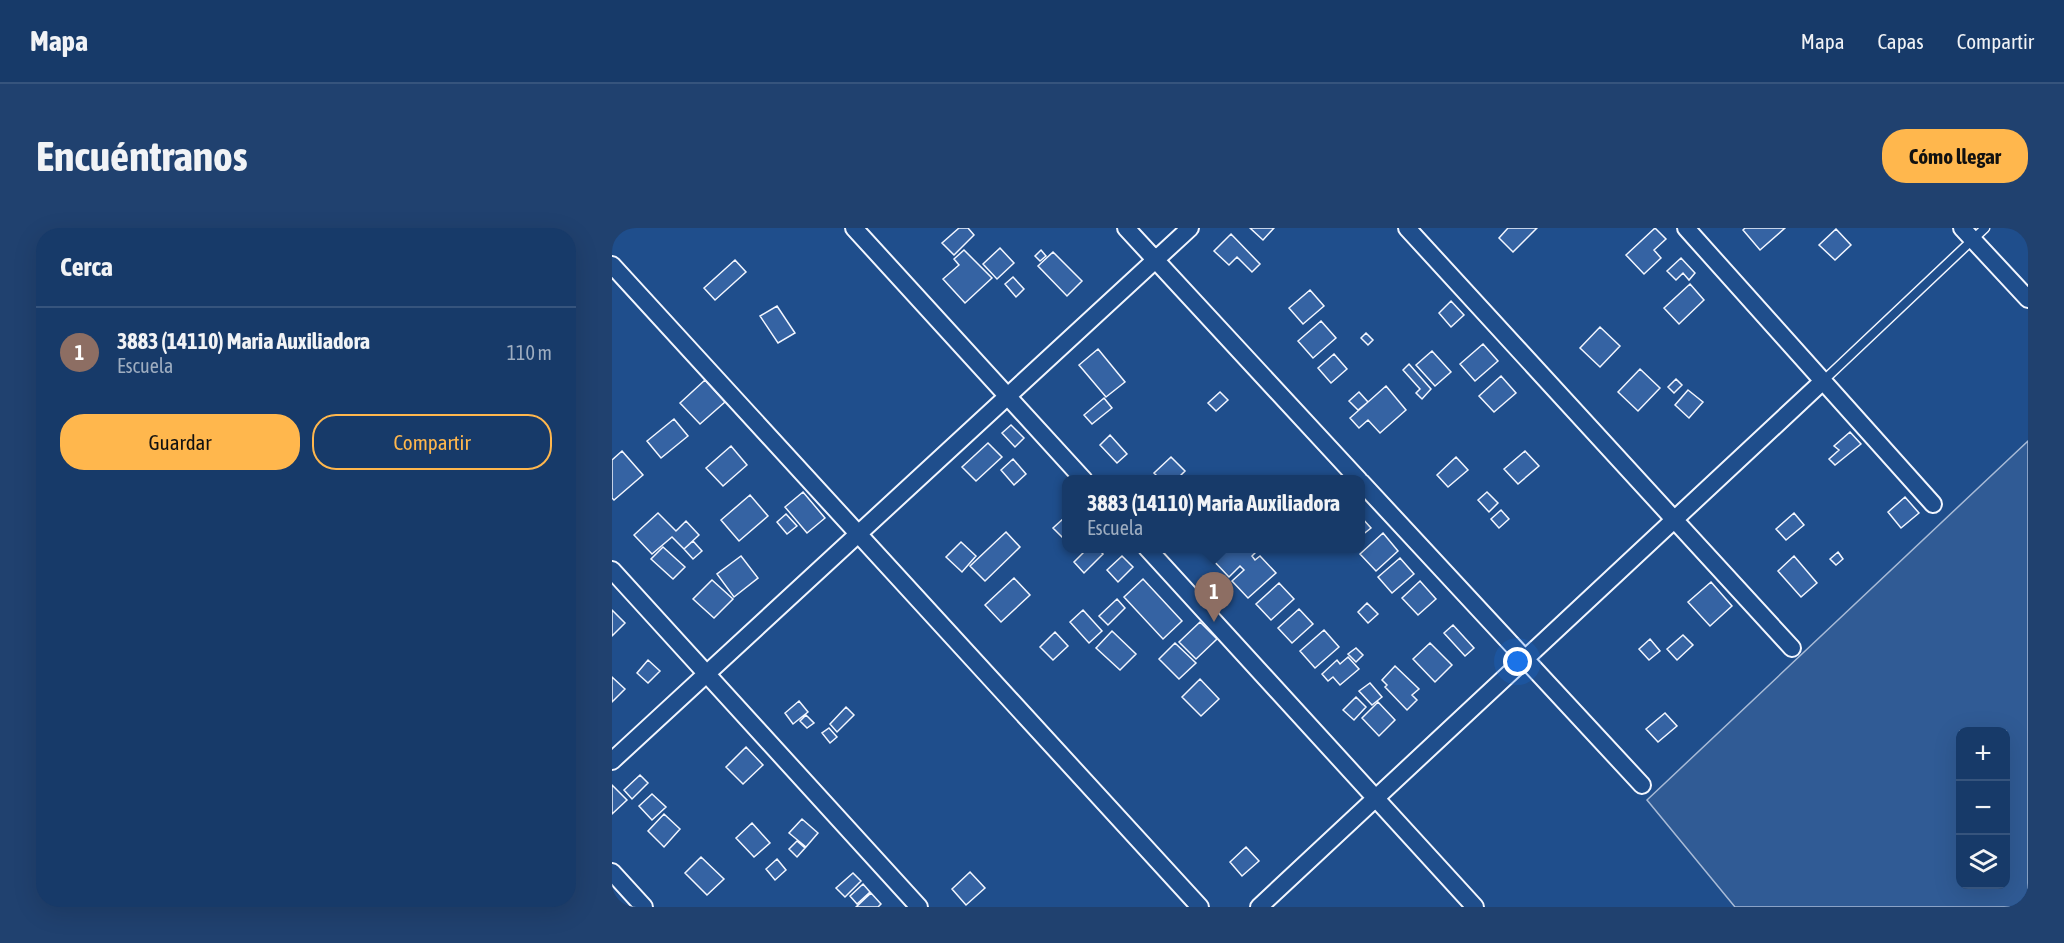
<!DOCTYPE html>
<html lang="es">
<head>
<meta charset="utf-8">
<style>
  :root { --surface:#173a69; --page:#20416f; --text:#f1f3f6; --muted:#9eadc0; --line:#36547d; --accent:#ffb74d }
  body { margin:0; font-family:"Asap Condensed",sans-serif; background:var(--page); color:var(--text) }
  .controls { position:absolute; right:18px; bottom:18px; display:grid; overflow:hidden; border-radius:12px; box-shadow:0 6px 24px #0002 }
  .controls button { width:54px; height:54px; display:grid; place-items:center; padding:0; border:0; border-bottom:2px solid var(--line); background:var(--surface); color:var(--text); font:30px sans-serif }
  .you { position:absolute; left:906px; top:434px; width:21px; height:21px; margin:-15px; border:4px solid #fff; border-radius:50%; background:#1a73e8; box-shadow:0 0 0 9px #1a73e833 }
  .badge { display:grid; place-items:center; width:39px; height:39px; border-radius:50%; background:var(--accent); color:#fff; font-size:20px; font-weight:700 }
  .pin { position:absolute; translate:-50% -50px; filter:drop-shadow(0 2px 3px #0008) }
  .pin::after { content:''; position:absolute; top:32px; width:21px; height:18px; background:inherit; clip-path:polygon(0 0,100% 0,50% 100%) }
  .popup { position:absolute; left:450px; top:247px; width:303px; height:78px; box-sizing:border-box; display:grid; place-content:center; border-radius:12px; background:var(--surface); filter:drop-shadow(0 2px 4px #0005); font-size:20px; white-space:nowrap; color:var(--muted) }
  .popup b { font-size:22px; color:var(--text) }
  .popup::after { content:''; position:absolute; left:50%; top:100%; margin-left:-12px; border:12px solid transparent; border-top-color:var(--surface) }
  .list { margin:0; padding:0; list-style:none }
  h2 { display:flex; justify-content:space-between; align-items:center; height:78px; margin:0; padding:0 24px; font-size:26px }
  h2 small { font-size:20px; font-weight:400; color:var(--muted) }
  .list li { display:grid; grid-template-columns:39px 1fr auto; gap:18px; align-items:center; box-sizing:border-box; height:90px; padding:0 24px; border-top:2px solid var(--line) }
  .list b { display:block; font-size:22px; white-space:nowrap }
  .list p { margin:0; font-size:20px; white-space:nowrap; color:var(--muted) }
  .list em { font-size:20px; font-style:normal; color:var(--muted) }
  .actions { display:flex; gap:12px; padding:18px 24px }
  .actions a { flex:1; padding:14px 0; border:2px solid var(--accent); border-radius:24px; text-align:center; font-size:21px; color:var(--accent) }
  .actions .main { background:var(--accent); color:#111 }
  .icon { flex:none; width:33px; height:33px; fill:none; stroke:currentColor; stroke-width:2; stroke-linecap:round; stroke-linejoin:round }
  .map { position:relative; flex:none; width:1416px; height:679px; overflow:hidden; border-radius:24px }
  header { display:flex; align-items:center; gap:36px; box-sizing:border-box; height:84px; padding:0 30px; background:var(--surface); border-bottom:2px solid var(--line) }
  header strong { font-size:28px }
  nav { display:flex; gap:33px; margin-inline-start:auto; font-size:21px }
  .intro { display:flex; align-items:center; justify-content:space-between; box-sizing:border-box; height:144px; padding:0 36px }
  h1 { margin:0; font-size:42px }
  .button { padding:15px 27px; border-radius:24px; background:var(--accent); color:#111; font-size:21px; font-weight:700 }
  main { display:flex; gap:36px; padding:0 36px }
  aside { flex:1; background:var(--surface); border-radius:24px; box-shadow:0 6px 24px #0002 }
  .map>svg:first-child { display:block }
  .built { fill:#305b95; stroke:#a8bbd7; stroke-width:1.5; fill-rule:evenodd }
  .building { fill:#3563a3; stroke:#f2f6ff; stroke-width:1.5 }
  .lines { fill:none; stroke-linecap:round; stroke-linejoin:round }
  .lane-casing { stroke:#f2f6ff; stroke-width:11 }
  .street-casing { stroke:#f2f6ff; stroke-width:20 }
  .lane { stroke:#1f4e8c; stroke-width:8 }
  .street { stroke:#1f4e8c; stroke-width:16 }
</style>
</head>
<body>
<header>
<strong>Mapa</strong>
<nav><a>Mapa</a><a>Capas</a><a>Compartir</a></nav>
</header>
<div class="intro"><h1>Encuéntranos</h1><a class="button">Cómo llegar</a></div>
<main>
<aside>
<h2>Cerca<small></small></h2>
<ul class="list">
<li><span class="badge" style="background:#8d6e63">1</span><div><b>3883 (14110) Maria Auxiliadora</b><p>Escuela</p></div><em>110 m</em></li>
</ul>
<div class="actions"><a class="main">Guardar</a><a>Compartir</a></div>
</aside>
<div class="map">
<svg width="1416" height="679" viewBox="0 0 1416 679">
  <rect width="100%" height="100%" fill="#1f4e8c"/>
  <path class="built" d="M1416,213V679H1123L1035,572ZM1348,503H1394V656H1348Z"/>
  <path class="building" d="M347,0H356L362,7L342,27L330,15Z
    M638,0H662L651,12Z
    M896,0H925L901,24L887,10Z
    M1043,0L1054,11L1042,22L1049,30L1032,46L1014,27Z
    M1133,0H1173L1148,22L1131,2Z
    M1224,1L1239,17L1223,32L1207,17Z
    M619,6L648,36L640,44L625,29L617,37L602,23Z
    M388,20L402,35L385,51L371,36Z
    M352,22L380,50L353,75L331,51L347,37L342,31Z
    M429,22L434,28L428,33L423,28Z
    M441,24L470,53L455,68L426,38Z
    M1069,30L1083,45L1077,52L1071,45L1064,52L1055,43Z
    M123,32L134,44L103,72L92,60Z
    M401,49L412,61L404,69L393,56Z
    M1078,56L1092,72L1067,96L1052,80Z
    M698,62L712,78L691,96L677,80Z
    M839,73L852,87L839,99L827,85Z
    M165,78L183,105L166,115L148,88Z
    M709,93L724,110L701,130L686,113Z
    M988,99L1008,118L988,139L968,120Z
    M754,105L761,112L756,117L749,110Z
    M871,116L886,133L863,153L848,136Z
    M486,121L513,154L494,169L467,137Z
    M820,123L839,144L823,158L804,137Z
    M722,126L735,141L719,155L706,140Z
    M797,136L819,161L810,171L804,165L808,161L791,142Z
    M1028,141L1048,160L1026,183L1006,164Z
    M889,148L904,165L882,184L867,168Z
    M1064,151L1070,157L1062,165L1056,159Z
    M93,152L113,174L88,196L68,175Z
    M774,158L794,182L768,205L756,192L747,200L738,190Z
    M1076,162L1091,174L1077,190L1063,177Z
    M608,164L616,172L604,183L596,175Z
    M747,164L756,174L746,182L737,173Z
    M492,170L500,180L480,196L472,187Z
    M62,191L76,208L49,230L35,213Z
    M399,197L412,210L403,219L390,205Z
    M1238,204L1249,216L1223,237L1217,231L1227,222L1222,218Z
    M498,207L515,226L505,235L488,217Z
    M376,215L390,229L364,253L350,239Z
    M119,218L135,237L111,258L94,240Z
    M10,223L31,247L2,272L0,270V232Z
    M913,223L927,238L906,256L892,241Z
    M559,229L573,243L564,252H549L542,245Z
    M844,229L856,242L836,259L825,247Z
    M401,231L414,246L402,257L389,242Z
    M191,264L213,290L195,305L173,279Z
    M875,264L886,275L877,284L866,272Z
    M138,267L156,288L127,313L109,292Z
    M1293,269L1307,285L1289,300L1276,284Z
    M889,282L897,291L887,300L879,291Z
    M46,285L64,303L74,293L87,307L72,321L60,309L40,326L22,307Z
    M1182,285L1192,297L1174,312L1164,301Z
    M174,286L185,298L175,306L165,294Z
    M749,289L759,300L749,308Z
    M452,290L455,293V314L441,300Z
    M394,304L408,319L373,353L358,338Z
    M771,305L786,323L764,343L748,326Z
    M81,313L90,323L81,331L72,321Z
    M349,314L364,328L350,344L334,329Z
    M51,319L73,339L61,351L39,331Z
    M476,320H485L491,326L472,345L462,334Z
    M610,320H641L644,324L640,328L643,332L648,328L664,345L636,370L620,353L632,342L628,338L617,349L599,330Z
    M1226,324L1231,331L1224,337L1218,331Z
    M129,328L146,350L122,369L105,346Z
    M510,328L521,339L506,354L495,342Z
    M1182,328L1205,355L1189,369L1166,343Z
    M788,330L802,346L780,365L766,349Z
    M402,350L418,367L389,394L373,377Z
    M531,351L570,393L551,411L512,369Z
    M100,352L121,371L102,390L81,371Z
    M808,353L824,371L806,387L790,370Z
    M1099,354L1120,378L1098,398L1076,374Z
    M667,355L682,371L659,392L644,376Z
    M505,371L513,380L496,397L487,388Z
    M755,375L766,386L756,395L746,384Z
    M687,381L701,396L680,415L666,400Z
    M0,382L13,395L0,408Z
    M471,382L490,403L477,415L458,394Z
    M588,394L605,411L584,431L567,414Z
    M841,397L862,420L853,428L832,405Z
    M712,402L727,419L703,440L688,423Z
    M500,403L524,426L508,442L484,420Z
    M443,404L456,418L441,432L428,419Z
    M1071,407L1081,417L1065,432L1055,421Z
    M1038,411L1048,423L1037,432L1027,421Z
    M563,415L584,435L567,451L547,431Z
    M818,415L840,437L823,454L801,431Z
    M744,420L751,427L744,434L736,426Z
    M736,429L747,441L728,457L721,449L716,453L710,446L725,432L728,436Z
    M36,432L48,443L36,455L25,445Z
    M783,438L807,461L800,467L805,472L795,482L773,459L775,457L770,452Z
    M0,449L13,461L0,474Z
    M588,451L607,471L589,488L570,469Z
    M758,455L770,469L760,477L747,463Z
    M744,469L754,479L742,492L731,482Z
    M187,473L196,484L181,496L173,485Z
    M766,474L783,492L767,508L750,490Z
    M234,479L242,487L225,504L218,496Z
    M1053,485L1065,498L1046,514L1034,501Z
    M194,487L202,495L195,500L188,493Z
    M217,500L225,509L218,515L210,505Z
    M134,519L151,537L131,556L114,539Z
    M28,547L36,555L20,571L12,562Z
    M0,557L15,572L0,586Z
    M40,566L54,579L40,592L27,578Z
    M52,586L68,601L52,619L36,603Z
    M190,591L206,605L194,619L177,605Z
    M140,595L158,615L142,629L124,610Z
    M185,613L193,620L185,629L177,621Z
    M634,619L647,633L630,648L618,634Z
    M89,629L112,651L95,667L73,645Z
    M165,631L174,642L163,652L154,641Z
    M358,644L373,660L354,677L340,661Z
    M241,645L249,653L233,669L224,660Z
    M251,656L258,664L245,676L238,668Z
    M259,665L269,676L266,679H244Z"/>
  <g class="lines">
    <g class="lane-casing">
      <path id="lane" d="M1211,153L1373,0"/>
    </g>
    <g class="street-casing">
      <path id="street" d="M242,0L472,252
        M514,0L747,252
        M795,0L1180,420
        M1074,0L1321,276
        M1350,0L1416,71
        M0,37L588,679
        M749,254L1030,557
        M535,320L863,679
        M0,342L307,679
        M0,533L578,0
        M0,644L32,679
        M647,679L1211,153"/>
    </g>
    <use href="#lane" class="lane"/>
    <use href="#street" class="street"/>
  </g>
</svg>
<div class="controls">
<button>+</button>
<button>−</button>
<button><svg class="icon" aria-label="layers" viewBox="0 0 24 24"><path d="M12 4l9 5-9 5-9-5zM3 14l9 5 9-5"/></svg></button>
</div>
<div class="you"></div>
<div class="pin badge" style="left:602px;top:394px;background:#8d6e63">1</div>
<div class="popup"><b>3883 (14110) Maria Auxiliadora</b>Escuela</div>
</div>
</main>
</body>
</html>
